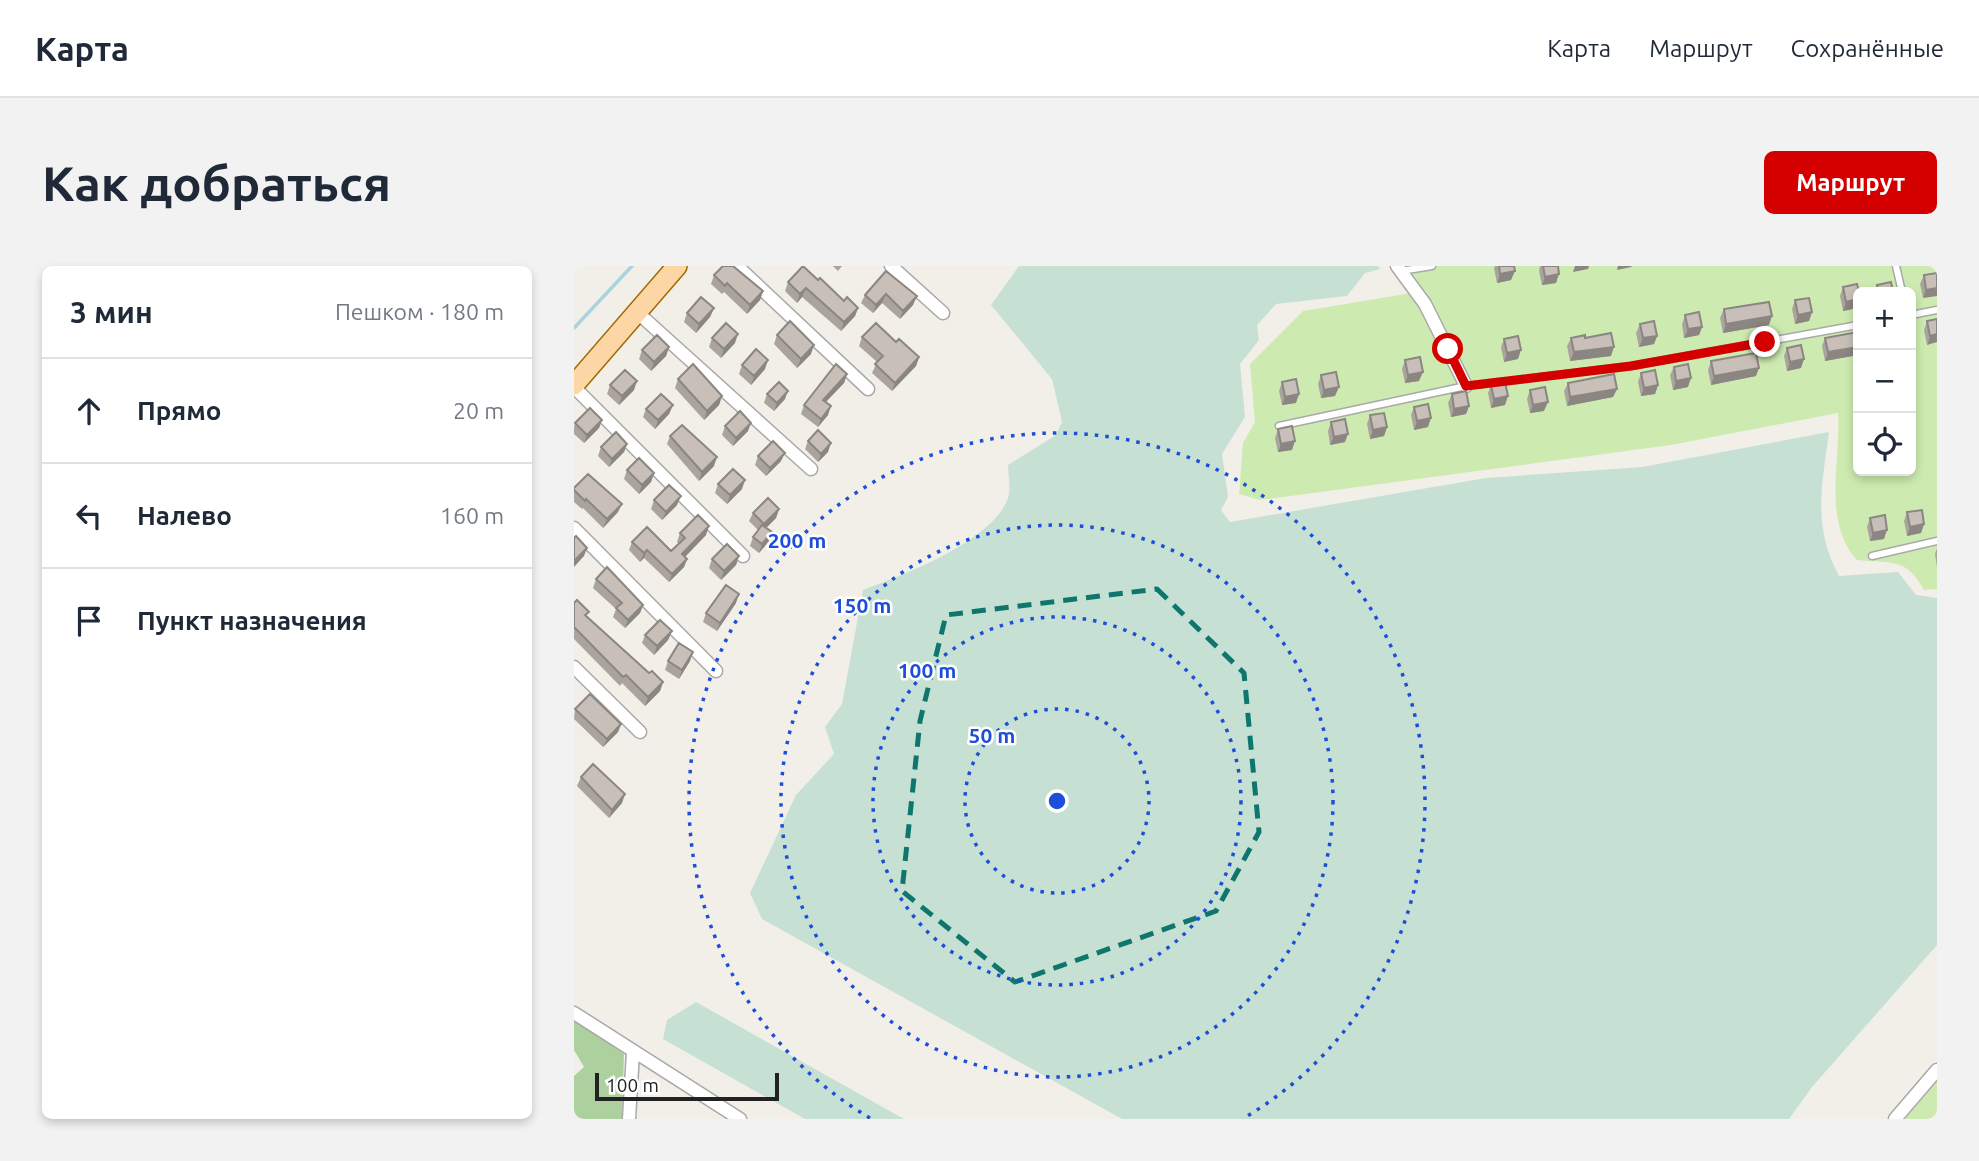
<!DOCTYPE html>
<html lang="ru">
<head>
<meta charset="utf-8">
<style>
  :root { --surface:#fff; --page:#f2f2f3; --text:#1f2937; --muted:#747a83; --line:#e0e1e3; --accent:#d40000 }
  body { margin:0; font-family:Ubuntu,sans-serif; background:var(--page); color:var(--text) }
  .controls { position:absolute; right:21px; top:21px; display:grid; overflow:hidden; border-radius:10px; box-shadow:0 4px 10px #0003 }
  .controls button { width:63px; height:63px; display:grid; place-items:center; padding:0; border:0; border-bottom:2px solid var(--line); background:var(--surface); color:var(--text); font:35px sans-serif }
  .scale { position:absolute; left:21px; bottom:18px; width:184px; box-sizing:border-box; padding-left:7px; border:4px solid #222; border-top:0; font-size:19px; line-height:24px; white-space:nowrap; color:#222; -webkit-text-stroke:5px #fff; paint-order:stroke }
  .stop { position:absolute; width:21px; height:21px; margin:-16px; border:5px solid #d40000; border-radius:50%; background:#fff }
  .stop.end { background:#d40000; border-color:#fff; box-shadow:0 2px 7px #0008 }
  .list { margin:0; padding:0; list-style:none }
  h2 { display:flex; justify-content:space-between; align-items:center; height:91px; margin:0; padding:0 28px; font-size:30px }
  h2 small { font-size:23px; font-weight:400; color:var(--muted) }
  .list li { display:grid; grid-template-columns:46px 1fr auto; gap:21px; align-items:center; box-sizing:border-box; height:105px; padding:0 28px; border-top:2px solid var(--line) }
  .list b { display:block; font-size:26px; white-space:nowrap }
  .list em { font-size:23px; font-style:normal; color:var(--muted) }
  .icon { flex:none; width:38px; height:38px; fill:none; stroke:currentColor; stroke-width:2; stroke-linecap:round; stroke-linejoin:round }
  .map { position:relative; flex:none; width:1363px; height:853px; overflow:hidden; border-radius:10px }
  header { display:flex; align-items:center; gap:42px; box-sizing:border-box; height:98px; padding:0 35px; background:var(--surface); border-bottom:2px solid var(--line) }
  header strong { font-size:33px }
  nav { display:flex; gap:38px; margin-inline-start:auto; font-size:24px }
  .intro { display:flex; align-items:center; justify-content:space-between; box-sizing:border-box; height:168px; padding:0 42px }
  h1 { margin:0; font-size:49px }
  .button { padding:18px 32px; border-radius:10px; background:var(--accent); color:#fff; font-size:24px; font-weight:700 }
  main { display:flex; gap:42px; padding:0 42px }
  aside { flex:1; background:var(--surface); border-radius:10px; box-shadow:0 4px 10px #0003 }
  .map>svg:first-child { display:block }
  .grass { fill:#cdebb0; fill-rule:evenodd }
  .forest { fill:#add19e }
  .wetland { fill:#c6e0d4 }
  .lines { fill:none; stroke-linecap:round; stroke-linejoin:round }
  .stream { stroke:#aad3df; stroke-width:3.5 }
  .lane-casing { stroke:#a9a9a9; stroke-width:9 }
  .street-casing { stroke:#a9a9a9; stroke-width:15 }
  .primary-casing { stroke:#a06b00; stroke-width:22 }
  .lane { stroke:#fff; stroke-width:6 }
  .street { stroke:#fff; stroke-width:12 }
  .primary { stroke:#fcd6a4; stroke-width:19 }
  .wall { fill:#aba49e }
  .shaded-wall { fill:#8b8681 }
  .building { fill:#c7bfb8; stroke:#8b8681; stroke-width:2 }
  .route { stroke:#d40000; stroke-width:9 }
  .marked { fill:none; stroke:#0f766e; stroke-width:5; stroke-dasharray:14 9; stroke-linejoin:round }
  .ring { fill:none; stroke:#1d4ed8; stroke-width:3.5; stroke-dasharray:3.5 7 }
  .centre { fill:#1d4ed8; stroke:#fff; stroke-width:3.5 }
  .ring-label { font-size:21px; text-anchor:middle; font-weight:bold; fill:#1d4ed8; stroke:#fff; stroke-width:5; stroke-linejoin:round; paint-order:stroke }
</style>
</head>
<body>
<header>
<strong>Карта</strong>
<nav><a>Карта</a><a>Маршрут</a><a>Сохранённые</a></nav>
</header>
<div class="intro"><h1>Как добраться</h1><a class="button">Маршрут</a></div>
<main>
<aside>
<h2>3 мин<small>Пешком · 180 m</small></h2>
<ul class="list">
<li><svg class="icon" aria-label="ahead" viewBox="0 0 24 24"><path d="M12 20V5M6 11l6-6 6 6"/></svg><div><b>Прямо</b></div><em>20 m</em></li>
<li><svg class="icon" aria-label="left" viewBox="0 0 24 24"><path d="M17 20v-9H6M10 6l-5 5 5 5"/></svg><div><b>Налево</b></div><em>160 m</em></li>
<li><svg class="icon" aria-label="arrive" viewBox="0 0 24 24"><path d="M6 21V4h12l-3 4 3 4H6"/></svg><div><b>Пункт назначения</b></div></li>
</ul>
</aside>
<div class="map">
<svg width="1363" height="853" viewBox="0 0 1363 853">
  <rect width="100%" height="100%" fill="#f2efe9"/>
  <path class="grass" d="M833,0H1363V323L1350,324C1331,290 1317,298 1283,294C1248,256 1267,194 1264,147L1097,179L686,234L665,228L669,177L681,156L676,98L729,45L849,25ZM1284,26H1337V205H1284Z
    M1363,814V853H1331Z"/>
  <path class="forest" d="M0,753L50,788L48,853H0V810L10,801L0,784Z"/>
  <path class="wetland" d="M445,0H804L806,3L791,7L773,30L702,38L683,59L685,74L666,98L671,151L648,188L654,231L647,244L656,256L912,212L1068,201L1255,166C1248,220 1238,260 1265,310L1324,306L1342,329L1363,332V679L1238,821L1215,853H548L188,653L176,627L222,529L260,488L251,461L268,438L289,324C330,309 419,275 434,232C437,223 434,209 434,199L482,169L488,156L478,113L417,39Z
    M122,736L330,853H231L89,773L93,754Z"/>
  <g class="lines">
    <path class="stream" d="M0,62L58,0"/>
    <g class="lane-casing">
      <path id="lane" d="M1322,0L1328,26
        M827,5L858,0
        M1337,49L1363,44
        M705,160L892,120L1057,100L1284,59
        M1298,290L1363,275"/>
    </g>
    <g class="street-casing">
      <path id="street" d="M163,0L294,123
        M317,0L369,47
        M823,0L851,38L892,120
        M64,47L237,203
        M0,121L169,290
        M0,262L142,405
        M0,401L66,466
        M0,747L166,853
        M55,853L59,786
        M1321,853L1363,804"/>
    </g>
    <g class="primary-casing">
      <path id="primary" d="M0,119L103,0"/>
    </g>
    <use href="#lane" class="lane"/>
    <use href="#street" class="street"/>
    <use href="#primary" class="primary"/>
  </g>
  <path class="wall" d="M259,0H268L264,5Z
    M921,0H940L937,14L923,17L920,2Z
    M966,0H984L982,17L968,19L965,5Z
    M312,5L339,39L326,53L308,37L299,47L287,37L291,29Z
    M1363,7L1349,32L1346,18L1350,9Z
    M140,9L189,25L186,34L173,48L150,26L148,28L137,18Z
    M244,14L270,35L284,42L281,50L267,65L228,31L223,37L211,25L214,16Z
    M1269,21L1284,26V38L1283,42L1269,45L1266,30Z
    M1221,34L1238,46L1235,55L1221,58L1218,43Z
    M140,42L136,51L122,67L110,56L113,47Z
    M1150,43L1195,59L1149,67L1146,52Z
    M1111,49L1128,61L1125,69L1110,72L1108,58Z
    M1363,53L1353,79L1350,64L1353,55Z
    M1066,58L1083,70L1080,78L1065,81L1062,67Z
    M1284,66V89L1251,95L1248,80L1251,72Z
    M203,69L237,88L223,102L200,78Z
    M288,71L322,76L345,91L342,100L318,125L298,107L303,96L285,80Z
    M138,72L161,77L147,92L135,81Z
    M997,72H1011L1037,90L996,95L993,80Z
    M930,73L944,93L930,96L927,81Z
    M95,81L92,90L77,105L65,93L68,84Z
    M1213,82L1227,102L1213,105L1210,90Z
    M831,94L845,115L831,117L828,103Z
    M1137,95L1182,110L1137,119L1134,104Z
    M168,99L191,103L177,119L165,108Z
    M1100,101L1114,121L1099,124L1096,109Z
    M1067,107L1084,119L1081,128L1067,130L1064,116Z
    M273,108L270,117L252,136L254,149L244,161L227,148L230,139Z
    M747,109L761,130L747,132L744,118Z
    M104,113L148,130L145,139L130,154L101,122Z
    M708,116L722,137L708,139L705,125Z
    M994,117L1043,123L1039,131L993,140L990,125Z
    M36,119L60,124L45,139L33,128Z
    M917,119L931,139L917,142L914,127Z
    M956,124L970,145L956,147L953,133Z
    M193,128L211,133L200,145L190,137Z
    M878,128L895,140L892,148L877,151L874,137Z
    M99,139L95,148L81,163L69,151L72,143Z
    M840,141L854,161L840,164L837,149Z
    M796,149L813,161L810,170L796,173L793,158Z
    M28,154L25,162L10,177L0,168V161L1,157Z
    M757,156L771,176L756,179L754,165Z
    M151,160L174,165L159,180L148,169Z
    M704,163L718,184L704,186L701,172Z
    M96,170L140,200L125,215L93,178Z
    M234,175L254,186L244,196L231,183Z
    M53,178L50,186L35,201L24,190L27,181Z
    M184,190L207,195L192,210L181,199Z
    M53,204L80,207L77,216L65,228L50,213Z
    M144,218L168,223L153,238L141,227Z
    M0,222L44,246L29,262L9,242L8,243L0,236Z
    M80,234L103,239L88,254L77,243Z
    M205,243L202,252L192,262L198,266L195,275L185,287L176,280L179,271L184,264L175,255L179,247Z
    M1333,246L1350,258L1347,267L1333,270L1330,255Z
    M1296,252L1310,273L1296,275L1293,261Z
    M106,267L132,269L111,291L113,293L110,301L95,316L70,292L66,296L55,284L58,276L97,285L105,278L103,276Z
    M1363,282V301L1361,288Z
    M165,290L162,299L147,314L135,302L138,293Z
    M22,313L69,339L66,347L51,362L39,351L42,343L19,322Z
    M0,337L13,351L75,407L89,416L86,425L71,440L48,417L46,420L0,373Z
    M162,337L143,365L129,356L132,347Z
    M98,365L94,374L80,389L68,377L71,369Z
    M94,395H116L105,413L91,404Z
    M1,443L47,458L44,466L29,481L0,453Z
    M7,511L48,537L35,552L3,520Z"/>
  <path class="shaded-wall" d="M1001,0H1015L1014,3L999,6Z
    M1044,0H1058L1057,1L1043,4Z
    M941,5L937,14L923,17L926,8Z
    M985,8L982,17L968,19L971,11Z
    M232,22L228,31L223,37L226,28Z
    M1363,22V30L1349,32L1352,24Z
    M189,25L186,34L173,48L176,39Z
    M312,28L308,37L299,47L302,39Z
    M343,30L339,39L326,53L329,45Z
    M1284,33L1283,42L1269,45L1272,36Z
    M140,42L136,51L122,67L125,58Z
    M284,42L281,50L267,65L270,56Z
    M1238,46L1235,55L1221,58L1224,49Z
    M1198,50L1195,59L1149,67L1152,58Z
    M1128,61L1125,69L1110,72L1114,63Z
    M164,68L161,77L147,92L150,83Z
    M1363,68V76L1353,79L1356,70Z
    M1083,70L1080,78L1065,81L1069,72Z
    M240,79L237,88L223,102L227,93Z
    M95,81L92,90L77,105L80,96Z
    M1040,81L1037,90L996,95L1000,86Z
    M1284,81V89L1251,95L1254,86Z
    M947,84L944,93L930,96L933,87Z
    M345,91L342,100L318,125L321,117Z
    M1230,93L1227,102L1213,105L1216,96Z
    M194,94L191,103L177,119L180,110Z
    M1185,102L1182,110L1137,119L1140,110Z
    M849,106L845,115L831,117L834,109Z
    M273,108L270,117L246,142L249,134Z
    M1117,112L1114,121L1099,124L1102,115Z
    M63,115L60,124L45,139L48,130Z
    M1084,119L1081,128L1067,130L1070,122Z
    M765,121L761,130L747,132L750,124Z
    M1043,123L1039,131L993,140L996,131Z
    M214,125L211,133L200,145L203,137Z
    M725,128L722,137L708,139L711,131Z
    M148,130L145,139L130,154L133,145Z
    M934,130L931,139L917,142L920,133Z
    M974,136L970,145L956,147L959,139Z
    M99,139L95,148L81,163L84,154Z
    M257,140L254,149L244,161L247,153Z
    M895,140L892,148L877,151L880,143Z
    M857,152L854,161L840,164L843,155Z
    M28,154L25,162L10,177L13,169Z
    M177,157L174,165L159,180L162,172Z
    M813,161L810,170L796,173L799,164Z
    M774,168L771,176L756,179L760,171Z
    M721,175L718,184L704,186L707,178Z
    M257,177L254,186L244,196L247,188Z
    M53,178L50,186L35,201L38,193Z
    M211,187L207,195L192,210L196,202Z
    M143,191L140,200L125,215L128,206Z
    M80,207L77,216L65,228L68,219Z
    M171,214L168,223L153,238L156,229Z
    M107,230L103,239L88,254L92,246Z
    M48,238L44,246L29,262L33,253Z
    M205,243L202,252L187,267L190,258Z
    M1350,258L1347,267L1333,270L1336,261Z
    M135,260L132,269L105,297L108,288Z
    M1313,264L1310,273L1296,275L1299,267Z
    M198,266L195,275L185,287L188,278Z
    M13,282L10,290L0,301V295Z
    M73,284L70,292L66,296L70,287Z
    M165,290L162,299L147,314L150,305Z
    M113,293L110,301L95,316L98,308Z
    M165,328L162,337L143,365L146,357Z
    M69,339L66,347L51,362L54,354Z
    M98,365L94,374L80,389L83,380Z
    M119,386L116,395L105,413L108,404Z
    M89,416L86,425L71,440L74,431Z
    M47,458L44,466L29,481L33,473Z
    M51,528L48,537L35,552L38,544Z"/>
  <path class="building" d="M149,0H159L189,25L176,39L153,17L151,20L140,9Z
    M229,0L244,14L246,12L270,35L273,31L284,42L270,56L232,22L226,28L214,16Z
    M925,0H940L941,5L926,8Z
    M969,0H984L985,8L971,11Z
    M312,5L343,30L329,45L312,28L302,39L291,29Z
    M1363,7V22L1352,24L1350,9Z
    M1317,16L1319,26H1304L1303,19Z
    M1283,18L1285,26L1284,33L1272,36L1269,21Z
    M127,31L140,42L125,58L113,47Z
    M1235,32L1238,46L1224,49L1221,34Z
    M1195,36L1198,50L1152,58L1150,43Z
    M1125,46L1128,61L1114,63L1111,49Z
    M1363,53V68L1356,70L1353,55Z
    M216,55L240,79L227,93L203,69Z
    M1080,55L1083,70L1069,72L1066,58Z
    M152,57L164,68L150,83L138,72Z
    M302,57L322,76L325,73L345,91L321,117L301,98L309,90L288,71Z
    M1284,66V81L1254,86L1251,72Z
    M1037,67L1040,81L1000,86L997,72L1011,69V72Z
    M83,69L95,81L80,96L68,84Z
    M944,70L947,84L933,87L930,73Z
    M1227,79L1230,93L1216,96L1213,82Z
    M182,83L194,94L180,110L168,99Z
    M1182,87L1185,102L1140,110L1137,95Z
    M846,91L849,106L834,109L831,94Z
    M119,98L148,130L133,145L104,113Z
    M262,98L273,108L249,134L257,140L247,153L230,139Z
    M1114,98L1117,112L1102,115L1100,101Z
    M51,104L63,115L48,130L36,119Z
    M1081,104L1084,119L1070,122L1067,107Z
    M762,106L765,121L750,124L747,109Z
    M1040,108L1043,123L996,131L994,117Z
    M722,113L725,128L711,131L708,116Z
    M205,116L214,125L203,137L193,128Z
    M931,116L934,130L920,133L917,119Z
    M971,121L974,136L959,139L956,124Z
    M892,125L895,140L880,143L878,128Z
    M87,128L99,139L84,154L72,143Z
    M854,138L857,152L843,155L840,141Z
    M16,142L28,154L13,169L1,157Z
    M166,145L177,157L162,172L151,160Z
    M810,147L813,161L799,164L796,149Z
    M771,153L774,168L760,171L757,156Z
    M108,159L143,191L128,206L96,170Z
    M718,160L721,175L707,178L704,163Z
    M244,164L257,177L247,188L234,175Z
    M42,166L53,178L38,193L27,181Z
    M199,175L211,187L196,202L184,190Z
    M65,192L80,207L68,219L53,204Z
    M159,203L171,214L156,229L144,218Z
    M14,208L48,238L33,253L12,233L11,235L0,224V222Z
    M95,219L107,230L92,246L80,234Z
    M194,232L205,243L190,258L179,247Z
    M1348,244L1350,258L1336,261L1333,246Z
    M124,249L135,260L108,288L113,293L98,308L73,284L70,287L58,276L73,261L97,285L111,272L106,267Z
    M1311,249L1313,264L1299,267L1296,252Z
    M188,259L198,266L188,278L179,271Z
    M2,270L13,282L0,295V272Z
    M153,278L165,290L150,305L138,293Z
    M33,301L69,339L54,354L42,342L48,337L22,313Z
    M152,319L165,328L146,357L132,347Z
    M3,334L15,346L11,349L75,407L78,405L89,416L74,431L52,409L49,411L0,361V337Z
    M86,354L98,365L83,380L71,369Z
    M105,377L119,386L108,404L94,395Z
    M16,428L47,458L33,473L1,443Z
    M19,498L51,528L38,544L7,511Z"/>
  <g class="lines">
    <path class="route" d="M874,83L892,120L1057,100L1191,76"/>
  </g>
  <path class="marked" d="M583,323L670,407L685,566L642,645L441,716L328,625L346,455L372,349Z"/>
  <g class="ring">
    <circle cx="483" cy="535" r="92"/>
    <circle cx="483" cy="535" r="184"/>
    <circle cx="483" cy="535" r="276"/>
    <path d="M296 852A368 368 0 1 1 670 852"/>
  </g>
  <circle cx="483" cy="535" r="10" class="centre"/>
  <g class="ring-label">
    <text x="223" y="282">200 m</text>
    <text x="288" y="347">150 m</text>
    <text x="353" y="412">100 m</text>
    <text x="418" y="477">50 m</text>
  </g>
</svg>
<div class="controls">
<button>+</button>
<button>−</button>
<button><svg class="icon" aria-label="locate" viewBox="0 0 24 24"><circle cx="12" cy="12" r="6"/><path d="M12 2v4M12 18v4M2 12h4M18 12h4"/></svg></button>
</div>
<div class="scale">100 m</div>
<div class="stop" style="left:874px;top:83px"></div>
<div class="stop end" style="left:1191px;top:76px"></div>
</div>
</main>
</body>
</html>
